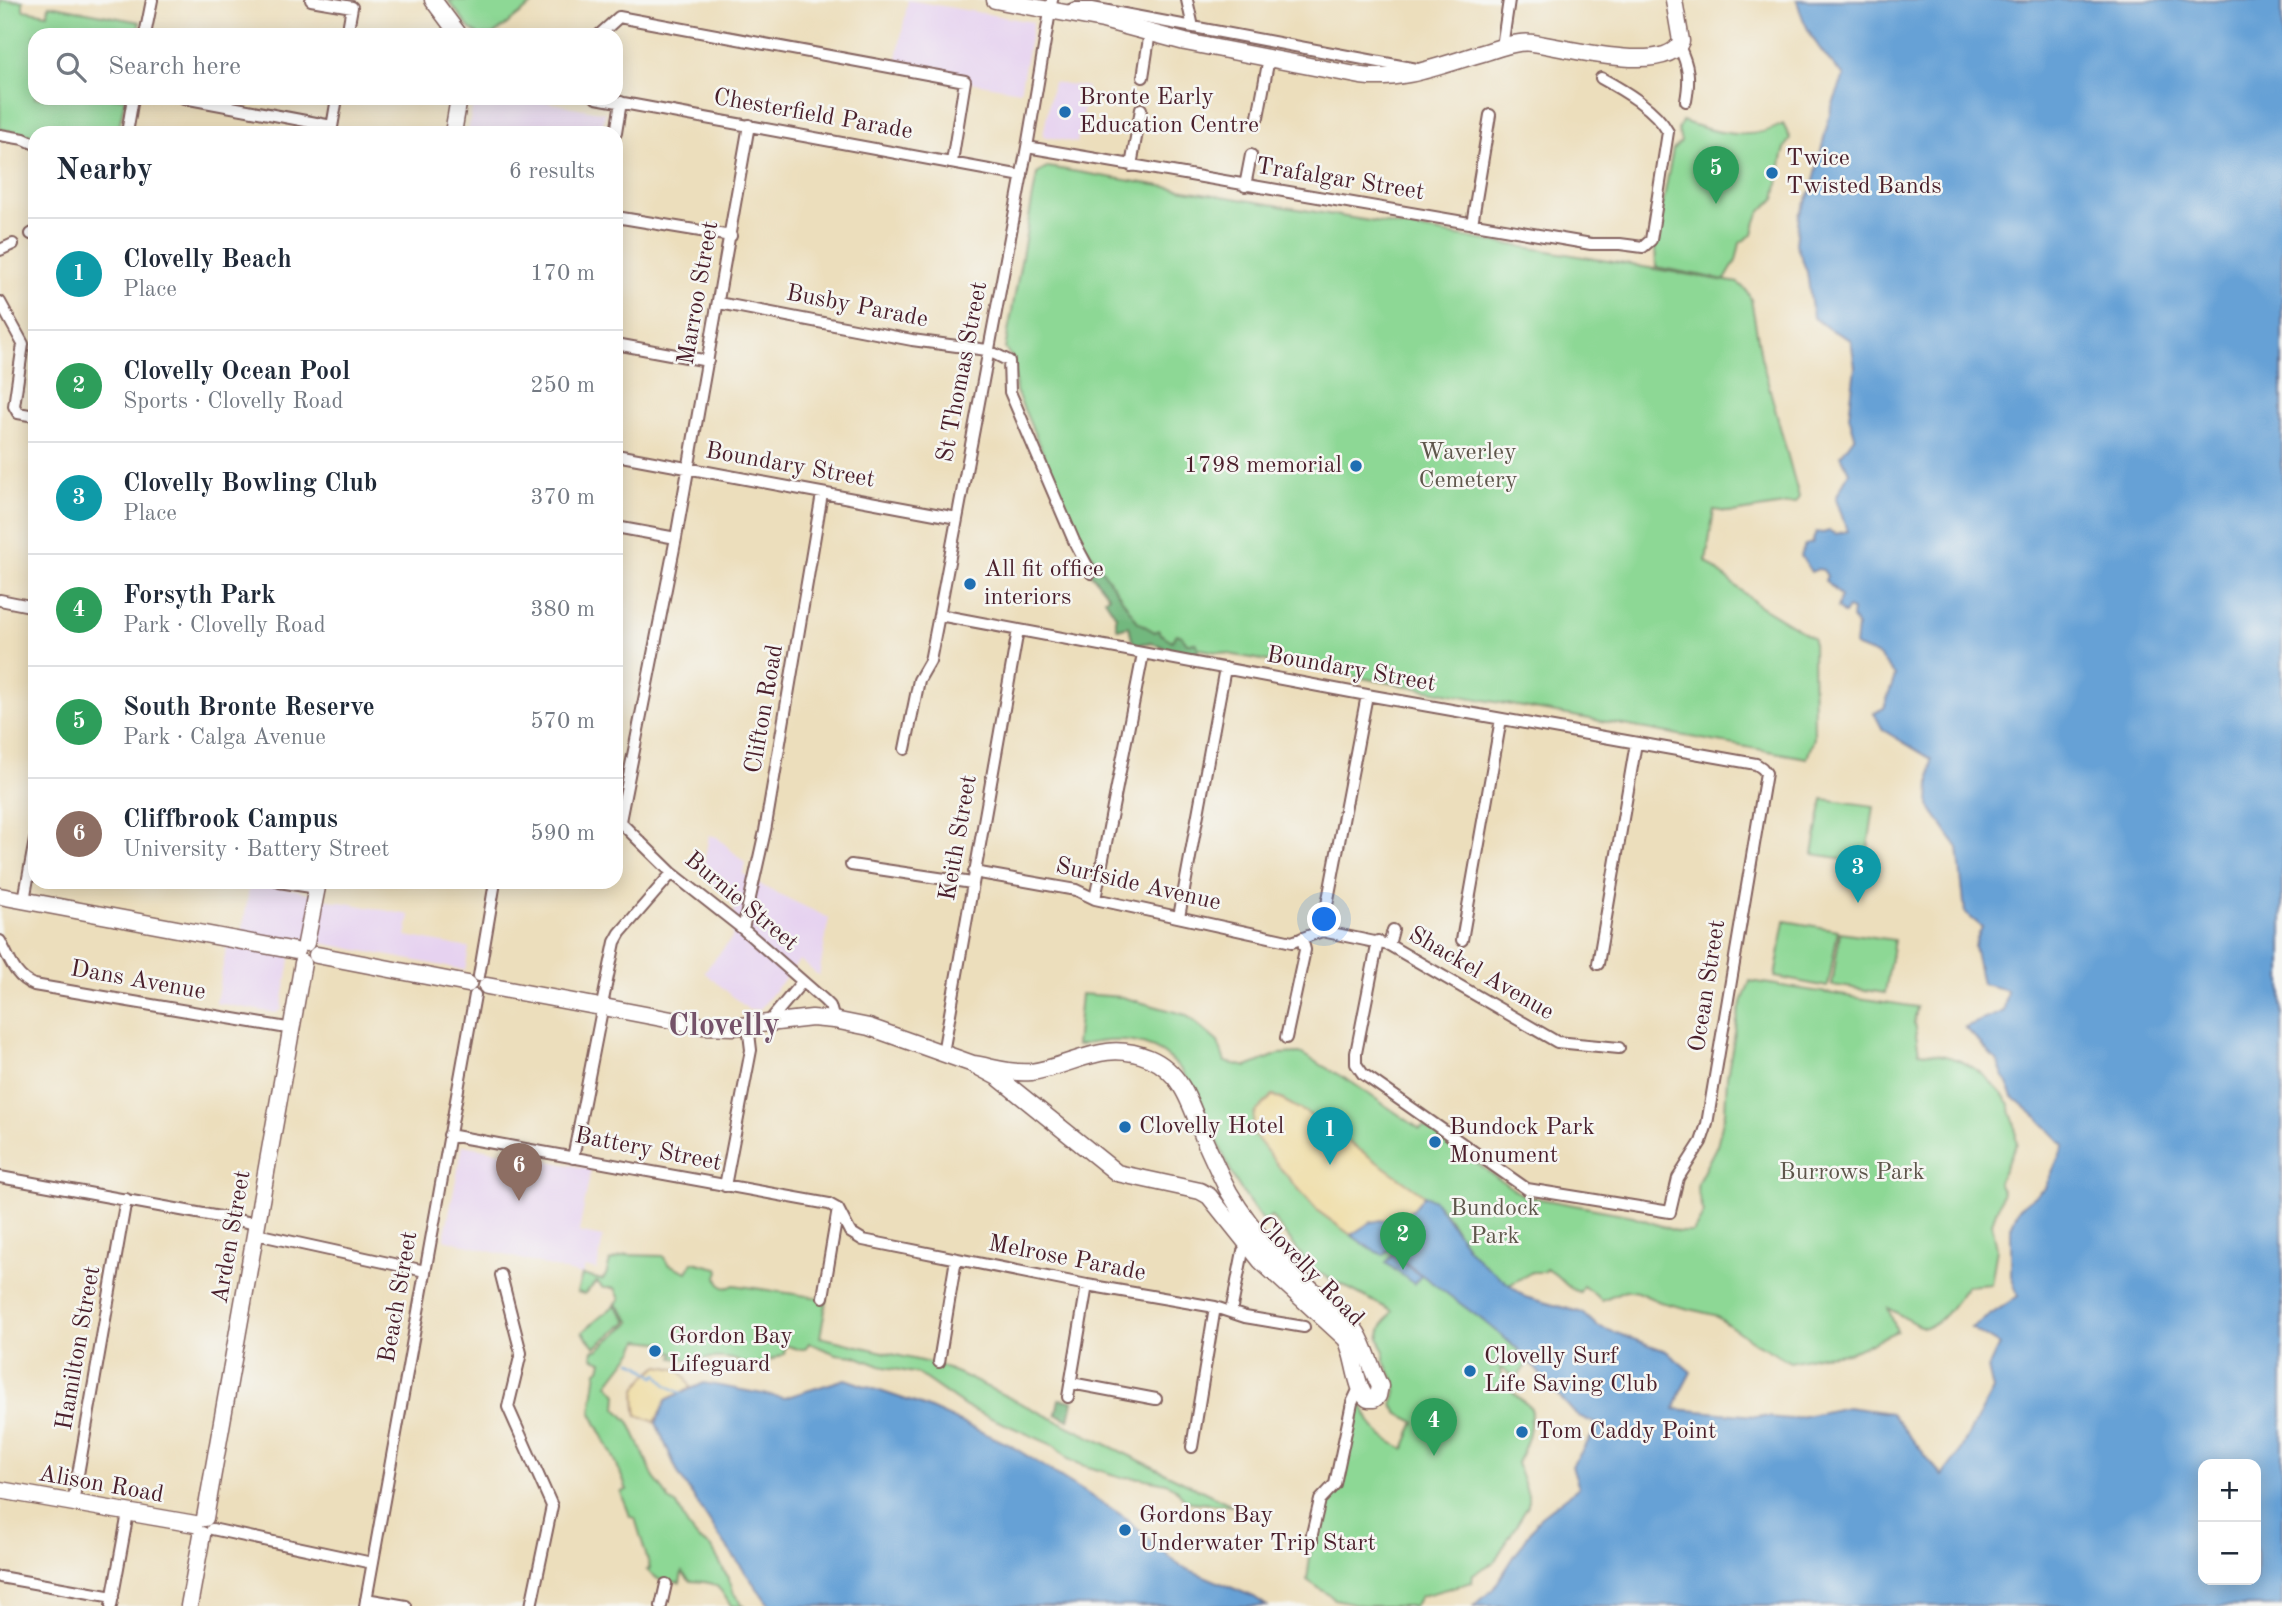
<!DOCTYPE html>
<html lang="en">
<head>
<meta charset="utf-8">
<style>
  :root { --surface:#fff; --page:#f2f2f3; --text:#1f2937; --muted:#747a83; --line:#e0e1e3; --accent:#1f6fb2 }
  body { margin:0; font-family:"Old Standard TT",serif; background:var(--page); color:var(--text) }
  .controls { position:absolute; right:21px; bottom:21px; display:grid; overflow:hidden; border-radius:14px; box-shadow:0 4px 18px #0003 }
  .controls button { width:63px; height:63px; display:grid; place-items:center; padding:0; border:0; border-bottom:2px solid var(--line); background:var(--surface); color:var(--text); font:35px sans-serif }
  .you { position:absolute; left:1325px; top:920px; width:24px; height:24px; margin:-18px; border:5px solid #fff; border-radius:50%; background:#1a73e8; box-shadow:0 0 0 10px #1a73e833 }
  .badge { display:grid; place-items:center; width:46px; height:46px; border-radius:50%; background:var(--accent); color:#fff; font-size:23px; font-weight:700 }
  .pin { position:absolute; translate:-50% -58px; filter:drop-shadow(0 2px 4px #0008) }
  .pin::after { content:''; position:absolute; top:37px; width:24px; height:21px; background:inherit; clip-path:polygon(0 0,100% 0,50% 100%) }
  .list { margin:0; padding:0; list-style:none }
  h2 { display:flex; justify-content:space-between; align-items:center; height:91px; margin:0; padding:0 28px; font-size:30px }
  h2 small { font-size:23px; font-weight:400; color:var(--muted) }
  .list li { display:grid; grid-template-columns:46px 1fr auto; gap:21px; align-items:center; box-sizing:border-box; height:112px; padding:0 28px; border-top:2px solid var(--line) }
  .list b { display:block; font-size:26px; white-space:nowrap }
  .list p { margin:0; font-size:23px; white-space:nowrap; color:var(--muted) }
  .list em { font-size:23px; font-style:normal; color:var(--muted) }
  .icon { flex:none; width:38px; height:38px; fill:none; stroke:currentColor; stroke-width:2; stroke-linecap:round; stroke-linejoin:round }
  .map { position:relative; flex:none; width:2282px; height:1606px; overflow:hidden }
  .search { position:absolute; background:var(--surface); box-shadow:0 4px 18px #0003; left:28px; top:28px; width:595px; height:77px; display:flex; align-items:center; gap:18px; box-sizing:border-box; padding:0 24px; border-radius:21px; color:var(--muted); font-size:26px }
  .panel { position:absolute; background:var(--surface); box-shadow:0 4px 18px #0003; left:28px; top:126px; width:595px; height:763px; border-radius:21px }
  .map>svg:first-child { display:block }
  .built { fill:#e6d2f0 }
  .green { fill:#8dd895; stroke:#6c7c60; stroke-width:2 }
  .forest { fill:#72b87e; stroke:#5e6c54; stroke-width:2 }
  .sand { fill:#eeda9e; stroke:#9c7c64; stroke-width:2 }
  .water { fill:#66a1d6; stroke:#586080; stroke-width:2; fill-rule:evenodd }
  .lines { fill:none; stroke-linecap:round; stroke-linejoin:round }
  .stream { stroke:#66a1d6; stroke-width:2.5 }
  .street-casing { stroke:#83625e; stroke-width:14 }
  .secondary-casing { stroke:#83625e; stroke-width:19 }
  .street { stroke:#fff; stroke-width:10 }
  .secondary { stroke:#fff; stroke-width:16 }
  .poi-dot { fill:#1f6fb2; stroke:#f6f6f2; stroke-width:2.5 }
  .labels { text-anchor:middle; dominant-baseline:central; stroke-width:5; stroke-linejoin:round; paint-order:stroke }
  .poi-label { font-size:24px; fill:#4a1f2b; stroke:#f6f6f2; text-anchor:start }
  .street-label { font-size:24px; fill:#4a1f2b; stroke:#f6f6f2 }
  .park-label { font-size:24px; fill:#5e564b; stroke:#f6f6f2 }
  .district-label { font-size:32px; font-weight:bold; fill:#745269; stroke:#f6f6f2 }
</style>
</head>
<body>
<div class="map">
<svg width="2282" height="1606" viewBox="0 0 2282 1606">
  <rect width="100%" height="100%" fill="#f6f6f2"/>
  <filter id="ink" filterUnits="userSpaceOnUse"><feTurbulence type="fractalNoise" baseFrequency=".0143" numOctaves="2"/><feDisplacementMap in="SourceGraphic" scale="14" xChannelSelector="R" yChannelSelector="G"/><feConvolveMatrix kernelMatrix="1 2 1 2 8 2 1 2 1" color-interpolation-filters="sRGB"/></filter>
  <filter id="wash" filterUnits="userSpaceOnUse"><feTurbulence type="fractalNoise" baseFrequency=".00686" numOctaves="4" result="noise"/><feDisplacementMap in="SourceGraphic" scale="28" xChannelSelector="R" yChannelSelector="G"/><feGaussianBlur stdDeviation="1.57" result="paint"/><feColorMatrix in="noise" values="0 0 0 0 0 0 0 0 0 0 0 0 0 0 0 0 0 1.4 0 .05"/><feComposite in="paint" operator="in"/></filter>
  <g filter="url(#wash)">
    <rect width="100%" height="100%" fill="#ecdebc"/>
    <path class="built" d="M908,0L1033,22L1020,91L969,82L896,64Z
      M1053,82L1087,87L1077,143L1043,136Z
      M474,98H525L605,113L601,133H468Z
      M709,835L717,837L745,863L743,874L770,890L829,918L819,976L800,960L760,1009L749,1010L704,972L732,938L735,904L702,875Z
      M250,882L298,890L330,900L410,915L406,936L469,948L465,970L294,938L281,1010L276,1013L216,1003L227,944L242,934Z
      M463,1145L591,1169L579,1232L603,1237L597,1270L585,1267L582,1275L444,1239Z"/>
    <path class="green" d="M0,0L23,1V10L48,14L49,5L140,22L137,35H35V98H125L118,133H35V139L27,134L0,129Z
      M448,0H538L493,35H479L470,29Z
      M1682,121C1715,133 1751,142 1783,124L1790,138C1780,154 1780,179 1775,199C1759,211 1757,214 1753,234L1740,243L1736,261L1725,280L1656,267L1655,246L1673,149L1681,142L1678,130Z
      M1048,167L1738,283L1746,290L1751,299L1761,357L1799,497L1796,503L1733,513L1714,510L1706,561L1757,604L1813,638L1814,738L1807,758L1167,643L1134,621L1081,541L1016,391L1013,359L1005,349L1037,174Z
      M1823,799L1874,806L1866,862L1813,854Z
      M1785,921L1838,930L1828,987L1775,977Z
      M1840,932L1894,940L1885,993L1832,985Z
      M1750,981L1917,1007L1914,1023L1919,1052C1962,1055 1984,1070 2010,1104C2009,1116 2014,1117 2015,1126C2016,1133 2015,1137 2017,1143L1998,1182L2003,1192L1992,1223L1997,1249L1991,1284L1967,1286C1958,1297 1939,1330 1923,1327C1914,1325 1897,1312 1888,1308L1897,1331L1849,1353L1821,1355L1790,1362L1755,1343L1714,1315L1660,1302L1637,1292L1625,1290L1602,1300L1583,1286L1580,1292C1565,1289 1560,1274 1546,1269L1545,1272H1532L1509,1285C1495,1274 1480,1263 1469,1249C1454,1231 1445,1204 1424,1195L1307,1113L1274,1095L1268,1100L1281,1169L1318,1211L1372,1250H1388L1482,1319L1530,1360L1517,1378L1500,1368C1501,1385 1519,1397 1531,1408C1531,1431 1528,1442 1517,1463L1528,1495V1506L1494,1562L1473,1574L1472,1582L1421,1596L1414,1606H1366L1335,1599L1307,1580L1311,1550L1319,1531L1324,1505L1342,1485L1357,1406H1363C1372,1431 1380,1437 1404,1449L1415,1422L1399,1414L1392,1405L1396,1392L1395,1382L1384,1360V1352L1379,1338L1382,1327L1392,1311L1313,1270L1271,1216L1263,1222C1254,1208 1242,1193 1234,1178C1194,1097 1190,1020 1076,1046L1081,994L1122,997L1186,1015L1218,1042L1225,1062L1247,1067L1279,1054L1300,1053L1351,1082L1420,1129L1424,1126L1516,1191L1525,1196L1633,1216L1678,1232H1693L1704,1213L1697,1190L1698,1182L1717,1145L1725,1112L1727,1076L1739,1011Z
      M626,1255L663,1256L668,1264L687,1272L693,1262L718,1268L719,1271L717,1276C719,1286 724,1291 734,1285L827,1299L820,1337L938,1365L960,1374L1234,1506L1191,1502L1185,1500L1175,1488L1166,1483L1141,1478L1121,1477L1082,1465L1068,1459L1055,1446L966,1407L918,1374L880,1366L855,1356L836,1354L809,1343L805,1349H798L785,1345L784,1354C771,1360 755,1368 741,1362C735,1360 731,1358 724,1358C707,1357 691,1361 673,1358L674,1353L668,1351L667,1343L639,1340L634,1350L608,1384L617,1394L616,1408L630,1423L654,1478L662,1488L669,1500L677,1505L687,1525L698,1539L712,1548L731,1584L734,1594L744,1606H731C716,1583 718,1582 690,1581L682,1572L680,1583L658,1579L647,1570L650,1568L635,1518L630,1517C628,1508 623,1501 621,1492L627,1490L615,1460L591,1413L597,1371L600,1369L602,1361L592,1357L593,1350H597L631,1322L616,1303L620,1299L615,1288H603L597,1282L584,1294L577,1292L582,1275L602,1280L606,1275L610,1261Z
      M615,1305L628,1321L595,1347L582,1332Z"/>
    <path class="forest" d="M1085,545L1138,622L1155,632L1158,630L1161,634L1172,641L1177,634L1182,636L1187,643H1196L1199,648L1197,654L1186,657C1172,653 1151,636 1138,646L1132,640L1129,626L1118,629L1116,624V616L1105,599L1109,596L1088,570L1082,547Z
      M1059,1399L1073,1401L1069,1420L1056,1414Z"/>
    <path class="sand" d="M1273,1095L1307,1113L1424,1195L1413,1210L1389,1219L1371,1222L1351,1235L1318,1211L1281,1169L1252,1132L1254,1114Z
      M658,1366C679,1368 682,1369 691,1388L667,1399L655,1422L637,1415C632,1386 636,1384 658,1366Z"/>
    <path class="water" d="M1797,0H2282V1606H1474L1493,1589L1540,1517L1579,1487L1572,1466L1599,1425L1576,1415L1518,1349L1481,1319L1388,1250L1384,1255L1372,1250L1351,1235L1371,1222L1389,1219L1413,1210L1424,1195L1434,1200L1468,1248L1481,1262L1525,1297L1583,1313L1597,1326L1666,1351L1691,1372L1680,1393L1675,1409L1790,1419L1847,1407L1891,1413L1942,1476L1957,1456L1993,1390L1988,1368L1999,1345L1971,1328L2018,1296L2011,1276V1227L2019,1208L2045,1188L2064,1145L2038,1118L2013,1097L1997,1061L1965,1027L2004,1011L2007,990L1982,984L1974,946L1982,927L1965,913L1958,848L1929,806L1931,759L1883,730L1874,713L1884,708L1895,676L1879,656L1855,646L1857,627L1852,618L1853,610L1848,608L1844,614L1837,608L1841,596L1825,580L1827,576L1823,570L1818,569L1811,572L1801,556L1805,545L1812,543L1816,532L1823,533L1829,531L1836,534L1847,531L1836,498L1849,472L1841,455L1855,436L1849,416L1855,367L1851,340L1829,329L1813,317L1807,272L1796,244L1799,215L1812,189L1831,109L1844,76C1822,55 1804,30 1797,0ZM2203,1464H2256V1580H2203Z
      M1392,1255L1421,1276L1414,1284L1386,1263Z
      M845,1379L924,1406L1008,1444L1123,1516L1180,1566L1254,1597L1267,1606H770L721,1539L679,1475L656,1423L666,1400L704,1383L784,1398Z"/>
    <g class="lines">
      <path class="stream" d="M631,1361L641,1366L655,1377L658,1374L666,1385L681,1393"/>
    </g>
  </g>
  <g filter="url(#ink)">
    <g class="lines">
      <g class="street-casing">
        <path id="street" d="M311,0L352,7L347,35
          M1187,0L1193,27
          M1068,11L1075,8H1092L1417,69
          M145,35L152,0
          M599,35L619,17L965,81L952,162
          M1679,46C1689,67 1690,78 1686,101
          M1502,47L1509,0
          M1143,77L1150,32
          M184,98L332,126
          M596,98L1022,176
          M1258,117L1269,58
          M127,133L133,98
          M331,133L337,98
          M616,133L621,102
          M0,135L24,139L35,144
          M1027,147L1591,244H1620L1643,247L1651,240L1668,132C1656,109 1623,90 1601,78
          M1131,166L1141,109
          M1245,186L1251,155
          M616,217L731,236
          M1472,224L1490,115
          M31,234L35,232
          M0,250L13,244
          M0,302L23,344L14,406L18,413L35,416
          M719,303L912,340L987,350L1009,361L1010,392L1074,541L1091,573
          M616,344L708,361
          M616,455L957,518
          M616,527L676,538
          M0,600L35,607
          M939,615L1367,695L1756,764L1762,768L1766,773L1707,1124L1701,1142L1678,1178L1670,1212L1527,1189L1363,1074L1356,1064V1053L1378,941
          M905,749L919,680L930,661L939,615L1027,147L1052,0
          M616,818L672,873L743,929L824,1000L830,1006L834,1020
          M620,821L676,538L749,125
          M851,865L972,883
          M974,872L1076,890L1095,899L1292,942L1322,931L1367,695
          M279,882L317,888
          M1095,899L1143,654
          M24,900L35,840
          M1179,917L1225,668
          M743,929L765,831L822,494
          M1322,931L1389,945L1557,1042L1619,1048
          M1462,940L1501,719
          M0,941C9,958 15,978 34,985L293,1029
          M1389,945L1393,930
          M1598,964L1636,743
          M479,976L495,882
          M603,1000L615,942L620,933L672,873
          M768,1023L802,982
          M1286,1038L1305,950L1302,938
          M943,1053L1018,630
          M449,1135L829,1204L838,1209
          M573,1158L601,1015
          M0,1177L258,1224
          M725,1186L751,1050L748,1025
          M838,1209L850,1232L863,1240L1087,1285L1215,1307L1245,1317L1304,1327
          M256,1234L425,1271
          M501,1275L521,1353L508,1407L552,1506L531,1606
          M823,1297L838,1209
          M1231,1312L1243,1251L1249,1246
          M939,1362L956,1259
          M1071,1383L1156,1399
          M1068,1397L1087,1285
          M1192,1447L1215,1307
          M73,1503L126,1199
          M212,1529L372,1563
          M1312,1542V1534L1320,1500L1335,1484L1352,1403L1360,1386
          M0,1577L113,1597
          M366,1599L406,1606
          M111,1606L128,1513
          M365,1606L475,995
          M661,1606L666,1584"/>
      </g>
      <g class="secondary-casing">
        <path id="secondary" d="M433,0L459,35
          M995,0L1103,20L1185,42L1361,76C1404,82 1446,63 1486,52C1502,47 1517,41 1533,43C1563,47 1668,76 1681,41L1674,0
          M453,133L459,98
          M0,896L296,951
          M306,943L318,882
          M317,955L468,984
          M487,986L595,1006
          M609,1008L703,1026L733,1027L812,1018L834,1020L869,1027L973,1064L999,1078L1117,1173L1200,1191L1209,1196L1261,1261L1346,1339C1355,1355 1355,1390 1368,1399H1374L1378,1396L1380,1386C1371,1370 1367,1349 1357,1333C1346,1316 1322,1299 1307,1285C1276,1257 1250,1228 1229,1192C1220,1175 1212,1157 1204,1139C1192,1108 1183,1072 1149,1058C1102,1039 1075,1066 1031,1072C1011,1074 992,1067 973,1064
          M0,1490L195,1524
          M205,1518L303,963
          M189,1606L202,1535"/>
      </g>
      <use href="#street" class="street"/>
      <use href="#secondary" class="secondary"/>
    </g>
  </g>
  <g class="poi-dot">
    <circle cx="1065" cy="112" r="7"/>
    <circle cx="1772" cy="173" r="7"/>
    <circle cx="1356" cy="466" r="7"/>
    <circle cx="970" cy="584" r="7"/>
    <circle cx="1125" cy="1127" r="7"/>
    <circle cx="1435" cy="1142" r="7"/>
    <circle cx="655" cy="1351" r="7"/>
    <circle cx="1470" cy="1371" r="7"/>
    <circle cx="1522" cy="1432" r="7"/>
    <circle cx="1125" cy="1530" r="7"/>
  </g>
  <g class="labels">
    <g class="poi-label">
      <text x="1079" y="98">Bronte Early<tspan x="1079" dy="28">Education Centre</tspan></text>
      <text x="1786" y="159">Twice<tspan x="1786" dy="28">Twisted Bands</tspan></text>
      <text x="1342" y="466" text-anchor="end">1798 memorial</text>
      <text x="984" y="570">All fit office<tspan x="984" dy="28">interiors</tspan></text>
      <text x="1139" y="1127">Clovelly Hotel</text>
      <text x="1449" y="1128">Bundock Park<tspan x="1449" dy="28">Monument</tspan></text>
      <text x="669" y="1337">Gordon Bay<tspan x="669" dy="28">Lifeguard</tspan></text>
      <text x="1484" y="1357">Clovelly Surf<tspan x="1484" dy="28">Life Saving Club</tspan></text>
      <text x="1536" y="1432">Tom Caddy Point</text>
      <text x="1139" y="1516">Gordons Bay<tspan x="1139" dy="28">Underwater Trip Start</tspan></text>
    </g>
    <g class="street-label">
      <text transform="translate(813 115) rotate(10)">Chesterfield Parade</text>
      <text transform="translate(1340 180) rotate(9)">Trafalgar Street</text>
      <text transform="translate(699 293) rotate(-80)">Marroo Street</text>
      <text transform="translate(857 307) rotate(11)">Busby Parade</text>
      <text transform="translate(963 372) rotate(-79)">St Thomas Street</text>
      <text transform="translate(790 466) rotate(10)">Boundary Street</text>
      <text transform="translate(1351 670) rotate(10)">Boundary Street</text>
      <text transform="translate(765 709) rotate(-80)">Clifton Road</text>
      <text transform="translate(959 838) rotate(-80)">Keith Street</text>
      <text transform="translate(1138 885) rotate(13)">Surfside Avenue</text>
      <text transform="translate(741 902) rotate(40)">Burnie Street</text>
      <text transform="translate(1481 974) rotate(30)">Shackel Avenue</text>
      <text transform="translate(138 981) rotate(10)">Dans Avenue</text>
      <text transform="translate(1708 986) rotate(-81)">Ocean Street</text>
      <text transform="translate(648 1150) rotate(11)">Battery Street</text>
      <text transform="translate(232 1237) rotate(-80)">Arden Street</text>
      <text transform="translate(1067 1259) rotate(11)">Melrose Parade</text>
      <text transform="translate(1310 1272) rotate(46)">Clovelly Road</text>
      <text transform="translate(399 1297) rotate(-80)">Beach Street</text>
      <text transform="translate(79 1348) rotate(-80)">Hamilton Street</text>
      <text transform="translate(101 1485) rotate(10)">Alison Road</text>
    </g>
    <g class="park-label">
      <text x="1468" y="453">Waverley<tspan x="1468" dy="28">Cemetery</tspan></text>
      <text x="1852" y="1173">Burrows Park</text>
      <text x="1495" y="1209">Bundock<tspan x="1495" dy="28">Park</tspan></text>
    </g>
    <g class="district-label">
      <text x="724" y="1027">Clovelly</text>
    </g>
  </g>
</svg>
<div class="controls">
<button>+</button>
<button>−</button>
</div>
<div class="you"></div>
<div class="pin badge" style="left:1330px;top:1165px;background:#0f9aa8">1</div>
<div class="pin badge" style="left:1403px;top:1270px;background:#2e9e5b">2</div>
<div class="pin badge" style="left:1858px;top:903px;background:#0f9aa8">3</div>
<div class="pin badge" style="left:1434px;top:1456px;background:#2e9e5b">4</div>
<div class="pin badge" style="left:1716px;top:204px;background:#2e9e5b">5</div>
<div class="pin badge" style="left:519px;top:1201px;background:#8d6e63">6</div>
<div class="search"><svg class="icon" aria-label="search" viewBox="0 0 24 24"><circle cx="10" cy="10" r="6"/><path d="M15 15l6 6"/></svg>Search here</div>
<section class="panel">
<h2>Nearby<small>6 results</small></h2>
<ul class="list">
<li><span class="badge" style="background:#0f9aa8">1</span><div><b>Clovelly Beach</b><p>Place</p></div><em>170 m</em></li>
<li><span class="badge" style="background:#2e9e5b">2</span><div><b>Clovelly Ocean Pool</b><p>Sports · Clovelly Road</p></div><em>250 m</em></li>
<li><span class="badge" style="background:#0f9aa8">3</span><div><b>Clovelly Bowling Club</b><p>Place</p></div><em>370 m</em></li>
<li><span class="badge" style="background:#2e9e5b">4</span><div><b>Forsyth Park</b><p>Park · Clovelly Road</p></div><em>380 m</em></li>
<li><span class="badge" style="background:#2e9e5b">5</span><div><b>South Bronte Reserve</b><p>Park · Calga Avenue</p></div><em>570 m</em></li>
<li><span class="badge" style="background:#8d6e63">6</span><div><b>Cliffbrook Campus</b><p>University · Battery Street</p></div><em>590 m</em></li>
</ul>
</section>
</div>
</body>
</html>
